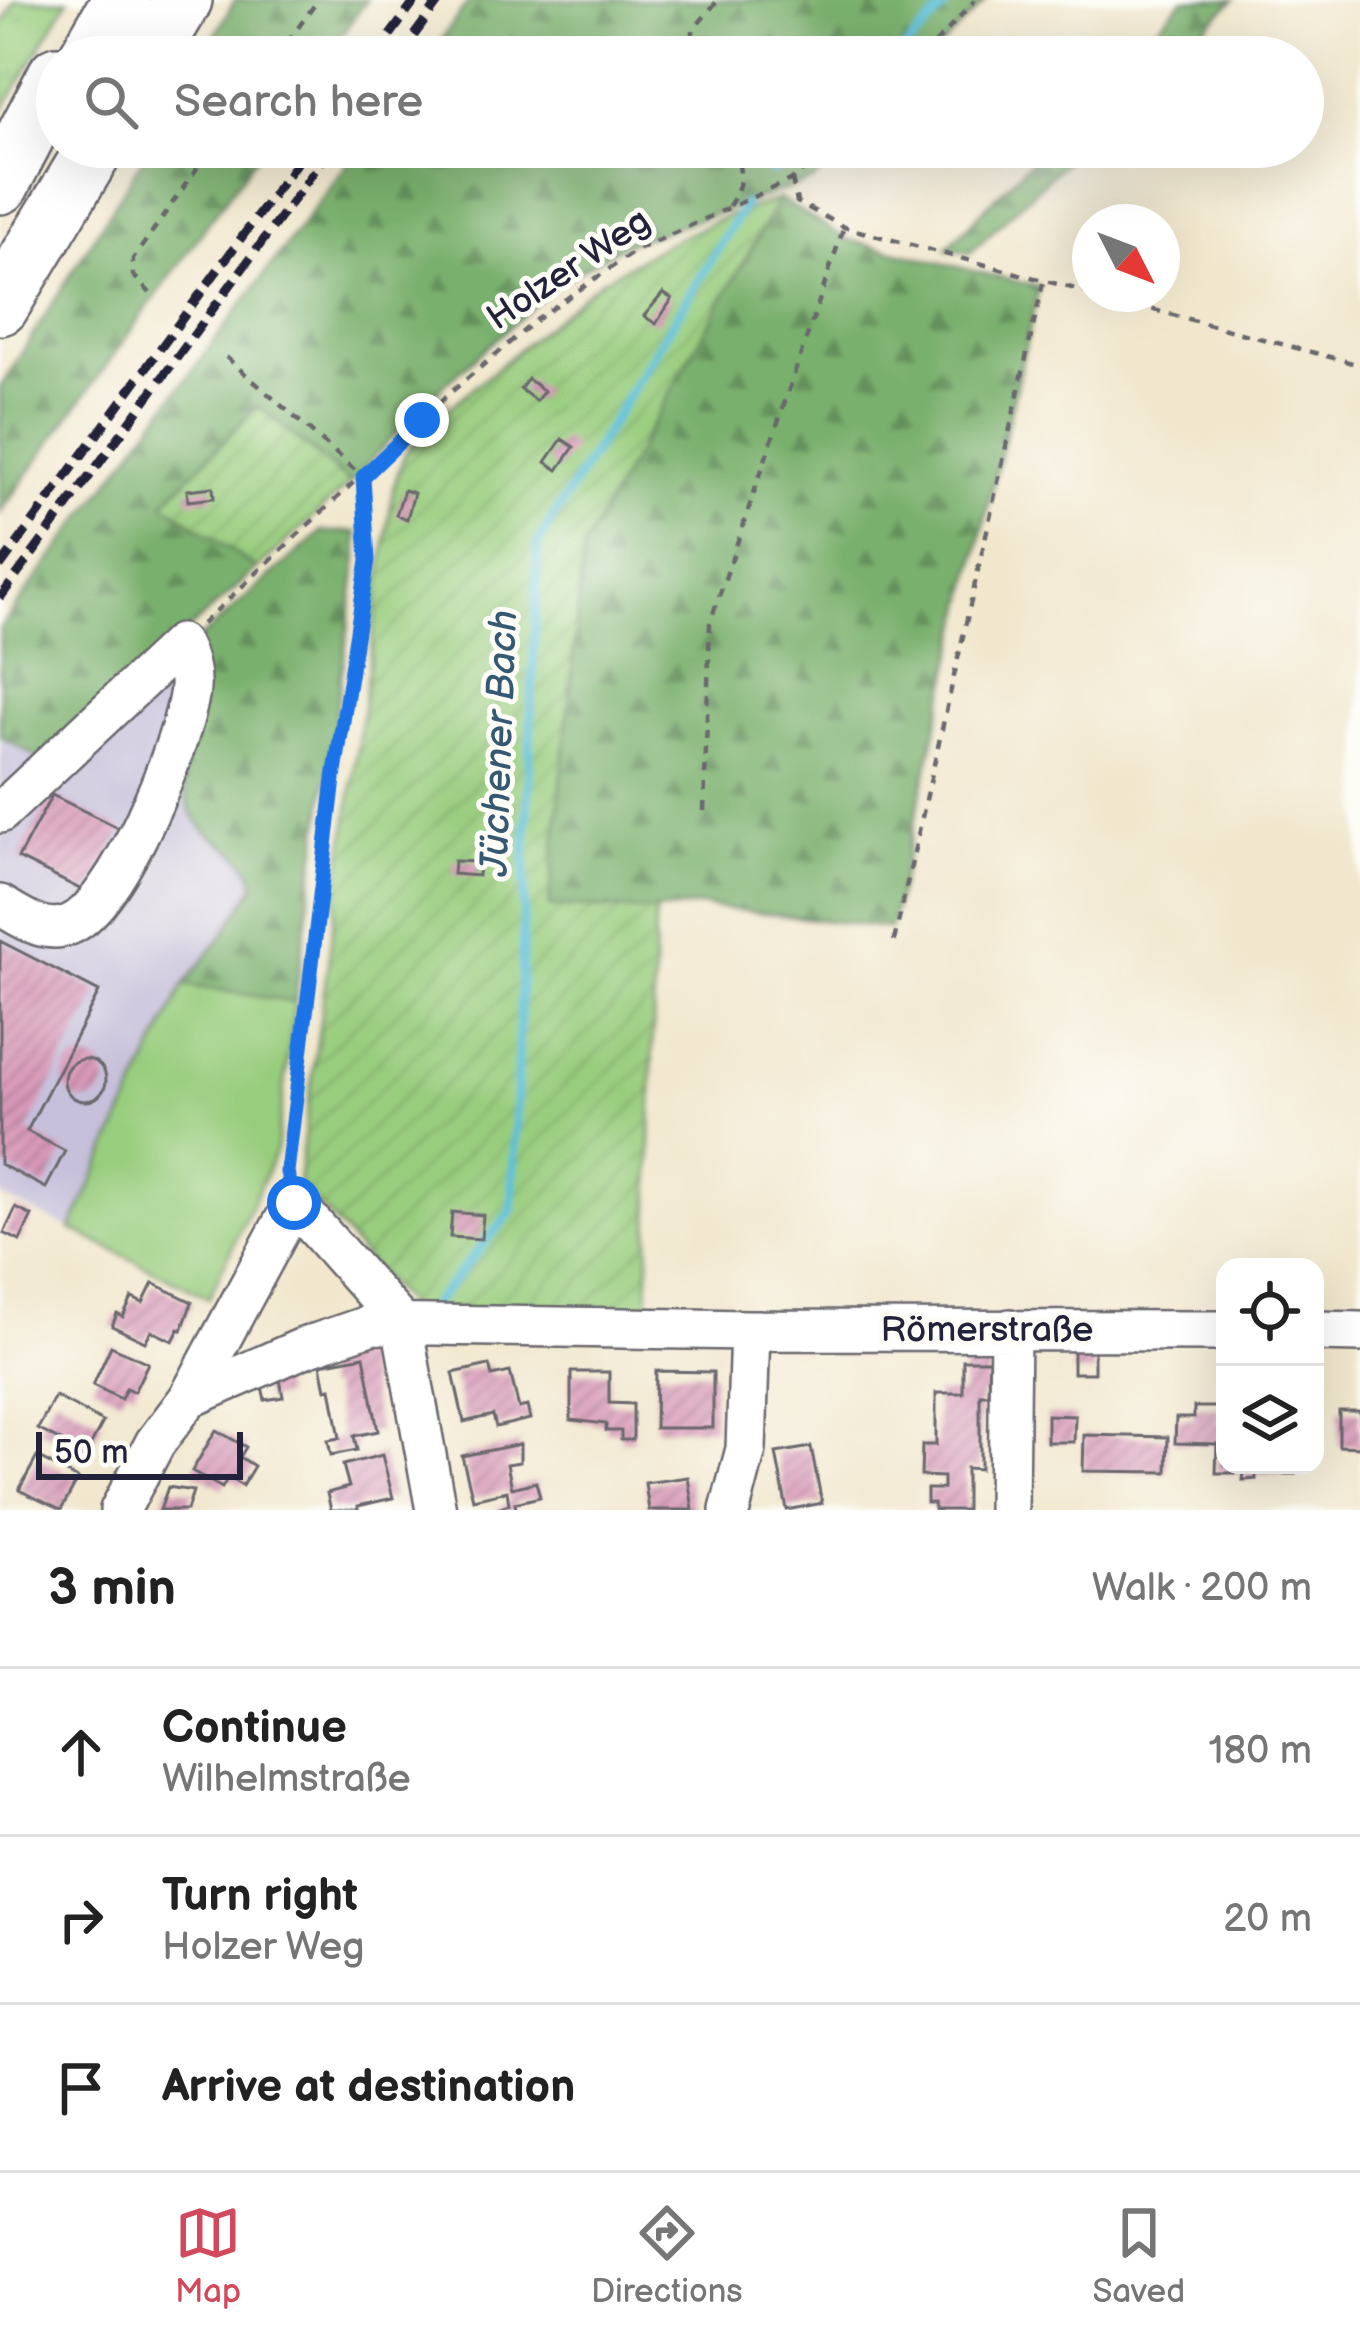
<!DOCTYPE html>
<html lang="en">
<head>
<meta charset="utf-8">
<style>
  :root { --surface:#fff; --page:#f2f2f2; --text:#222; --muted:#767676; --line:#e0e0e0; --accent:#d1495b }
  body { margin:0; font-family:"Balsamiq Sans",sans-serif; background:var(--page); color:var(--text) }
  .controls { position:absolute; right:36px; bottom:36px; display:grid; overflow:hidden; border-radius:24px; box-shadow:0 12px 48px #0002 }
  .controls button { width:108px; height:108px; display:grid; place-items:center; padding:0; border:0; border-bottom:3px solid var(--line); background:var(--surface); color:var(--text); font:60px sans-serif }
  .compass { position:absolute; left:1072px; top:204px; width:108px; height:108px; border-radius:50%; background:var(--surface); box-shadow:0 12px 48px #0002; rotate:132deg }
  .scale { position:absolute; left:36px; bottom:30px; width:207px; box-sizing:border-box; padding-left:12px; border:6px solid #22223b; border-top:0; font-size:33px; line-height:42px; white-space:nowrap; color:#22223b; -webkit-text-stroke:9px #fdfcf7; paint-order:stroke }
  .stop { position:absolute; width:36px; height:36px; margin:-27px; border:9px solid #1a73e8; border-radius:50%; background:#fff }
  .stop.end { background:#1a73e8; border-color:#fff; box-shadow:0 3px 12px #0008 }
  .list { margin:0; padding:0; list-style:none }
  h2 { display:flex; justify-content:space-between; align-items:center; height:156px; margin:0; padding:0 48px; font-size:51px }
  h2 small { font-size:39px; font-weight:400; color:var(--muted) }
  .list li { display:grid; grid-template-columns:78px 1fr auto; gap:36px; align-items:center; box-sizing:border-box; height:168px; padding:0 48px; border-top:3px solid var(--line) }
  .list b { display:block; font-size:45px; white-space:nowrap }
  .list p { margin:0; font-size:39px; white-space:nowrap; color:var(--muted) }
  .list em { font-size:39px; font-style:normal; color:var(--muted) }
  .icon { flex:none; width:66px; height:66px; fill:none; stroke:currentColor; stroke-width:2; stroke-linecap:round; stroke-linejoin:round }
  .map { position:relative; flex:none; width:1360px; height:1510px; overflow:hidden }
  .search { position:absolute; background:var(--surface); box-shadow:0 12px 48px #0002; left:36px; right:36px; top:36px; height:132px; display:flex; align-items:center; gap:30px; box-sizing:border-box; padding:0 42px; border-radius:66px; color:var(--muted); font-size:45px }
  .sheet { height:660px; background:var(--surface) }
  nav { display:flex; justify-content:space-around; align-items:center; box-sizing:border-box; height:168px; border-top:3px solid var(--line); background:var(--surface); font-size:33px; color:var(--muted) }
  nav a { display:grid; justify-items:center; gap:6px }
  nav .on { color:var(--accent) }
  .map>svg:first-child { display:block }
  .industrial { fill:#c6c0da }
  .grass { fill:url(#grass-tufts); stroke:#5e785c; stroke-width:3 }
  .forest { fill:url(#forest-firs); stroke:#4e6954; stroke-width:3 }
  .park { fill:#99cd7e; stroke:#5e785c; stroke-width:3 }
  .garden { fill:url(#garden-furrows); stroke:#5e785c; stroke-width:3 }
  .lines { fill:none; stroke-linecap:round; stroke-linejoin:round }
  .stream { stroke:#5cc0da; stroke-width:9 }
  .building { fill:url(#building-hatch) }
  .minor-casing { stroke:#6a676e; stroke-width:44 }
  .highway-casing { stroke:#6a676e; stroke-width:62 }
  .path { stroke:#6a676e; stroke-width:4.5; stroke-dasharray:9 9; stroke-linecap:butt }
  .minor { stroke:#fff; stroke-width:39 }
  .highway { stroke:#fff; stroke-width:57 }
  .rail { stroke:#22223b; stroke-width:9; stroke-dasharray:18 9; stroke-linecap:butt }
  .route { stroke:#1a73e8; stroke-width:15 }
  .labels { text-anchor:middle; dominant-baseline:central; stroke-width:10; stroke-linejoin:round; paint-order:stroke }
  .street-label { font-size:36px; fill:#22223b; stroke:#fdfcf7 }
  .water-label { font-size:39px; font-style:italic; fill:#365973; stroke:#fdfcf7 }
</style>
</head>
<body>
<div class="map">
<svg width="1360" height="1510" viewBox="0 0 1360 1510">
  <defs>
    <pattern id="grass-tufts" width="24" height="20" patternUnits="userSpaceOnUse" patternTransform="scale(3)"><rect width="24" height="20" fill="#99cd7e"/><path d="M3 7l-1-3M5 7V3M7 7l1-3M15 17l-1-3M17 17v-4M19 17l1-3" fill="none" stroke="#84b06e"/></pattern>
    <pattern id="forest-firs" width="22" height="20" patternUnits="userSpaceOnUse" patternTransform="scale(3)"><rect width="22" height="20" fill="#7ab06d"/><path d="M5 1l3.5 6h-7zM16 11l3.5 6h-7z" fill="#648f5b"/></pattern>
    <pattern id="garden-furrows" width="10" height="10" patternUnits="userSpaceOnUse" patternTransform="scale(3)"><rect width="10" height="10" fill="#99cd7e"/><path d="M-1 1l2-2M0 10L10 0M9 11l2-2" fill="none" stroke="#84b06e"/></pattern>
    <pattern id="building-hatch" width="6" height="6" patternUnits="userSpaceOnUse" patternTransform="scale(3)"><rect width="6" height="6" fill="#d898b8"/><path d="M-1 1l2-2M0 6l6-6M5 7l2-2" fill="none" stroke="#af7c97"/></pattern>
  </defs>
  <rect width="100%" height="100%" fill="#fdfcf7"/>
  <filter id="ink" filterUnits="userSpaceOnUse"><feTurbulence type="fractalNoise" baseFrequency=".00833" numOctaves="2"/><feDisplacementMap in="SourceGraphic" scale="24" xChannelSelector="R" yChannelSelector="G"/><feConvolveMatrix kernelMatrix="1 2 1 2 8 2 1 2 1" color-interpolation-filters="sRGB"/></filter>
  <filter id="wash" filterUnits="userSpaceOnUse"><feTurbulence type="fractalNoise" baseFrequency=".004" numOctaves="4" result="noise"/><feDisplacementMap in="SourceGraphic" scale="48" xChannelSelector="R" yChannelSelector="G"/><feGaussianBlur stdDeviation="2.7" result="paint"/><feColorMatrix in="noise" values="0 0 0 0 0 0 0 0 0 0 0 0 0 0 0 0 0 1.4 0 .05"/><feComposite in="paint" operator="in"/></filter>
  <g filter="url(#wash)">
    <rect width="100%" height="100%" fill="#f1e7cd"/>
    <path class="industrial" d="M191,646L194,817L250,864L255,885L222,937L184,985L71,1229L0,1196V736L43,760Z"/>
    <path class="grass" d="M15,0H68L0,115V29Z"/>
    <path class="forest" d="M235,0H366L326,57H203Z
      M470,0H986L932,57H428Z
      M1183,0H1234L1175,57H1129Z
      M150,147H263L0,513V388Z
      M360,147H846L814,180L622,245L555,286L424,403L350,483L257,406L165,502L257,569L43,760L0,736V628Z
      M1044,147H1080L970,253L946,249Z
      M779,199L849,240L1039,287L890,928L701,906L655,911L549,906L584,545Z
      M321,532H357L358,559L295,1002L184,985L222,937L255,885C246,845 212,846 194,817C172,782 189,688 191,646Z"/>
    <path class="park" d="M184,985L295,1002L276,1151L209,1298L71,1229Z"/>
    <path class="garden" d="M779,199L584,546L549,906L655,911L648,1312L411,1310L298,1181L393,488L405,453L450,407L599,282L667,243L727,216Z
      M258,406L350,483L257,569L164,503Z"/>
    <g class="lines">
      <path class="stream" d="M898,57L952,0
        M772,172L803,147
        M427,1311L512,1211L538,543L745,204"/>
    </g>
    <g id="blocks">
      <path class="building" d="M663,293L672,299L656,324L644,316Z
        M528,379L544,391L536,401L520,389Z
        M562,439L574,447L558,470L546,462Z
        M213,487L214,498L188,501L187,490Z
        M404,490L414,493L407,519L396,515Z
        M52,795L122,830L88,893L18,858Z
        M454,861L479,862L478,876L453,874Z
        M0,941L99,992L27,1131L65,1151L46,1188L0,1164Z
        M64 1080a21 21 0 1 1 42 0a21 21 0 1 1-42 0Z
        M16,1208L32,1216L20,1241L4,1233Z
        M452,1212L483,1215L481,1239L450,1237Z
        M153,1283L192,1302L182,1330L179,1329L173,1341L151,1331L145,1342L112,1326L117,1314L123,1317L132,1298L143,1303Z
        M111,1346L148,1363L134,1392L126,1388L121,1399L93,1385Z
        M1073,1347H1094V1373H1073Z
        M364,1356L378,1431L354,1436L357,1450L331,1455L328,1440L340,1438L331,1388L326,1389L321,1364Z
        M963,1360H989L988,1394H980V1469L966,1468V1510H934V1503H927V1489H943V1477L921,1476L922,1445H936V1393H963Z
        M489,1365L492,1376L510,1372L519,1408L527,1406L530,1419L496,1427L493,1415L464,1422L453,1373Z
        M656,1371L713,1372V1428H655Z
        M571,1372H609V1403L633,1404V1440H621V1431H606V1424L571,1420Z
        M279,1373L283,1397L265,1400L260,1377Z
        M55,1396L103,1422L86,1454L38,1429Z
        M1194,1407H1219L1218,1423H1225V1465H1295V1474H1256V1479L1243,1480L1244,1473H1216L1217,1444L1175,1443L1176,1418H1194Z
        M1339,1411H1360V1447L1339,1446Z
        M1047,1415L1075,1416L1074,1442H1047Z
        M216,1430L246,1447L240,1457L254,1466L242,1486L228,1477L222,1488L192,1471Z
        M1084,1435L1168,1437L1167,1472L1083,1471Z
        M520,1444V1462L507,1464L512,1488L536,1482L540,1497L515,1503L516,1510H492L509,1504L507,1491L473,1499L462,1456Z
        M811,1447L822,1503L787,1510L776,1453Z
        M382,1455L393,1498L358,1506V1510H331L327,1493L349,1487L343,1465Z
        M37,1457L78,1479L61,1510L19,1490Z
        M688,1477L693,1510H649L645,1483Z
        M168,1487L193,1491L187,1510H160Z"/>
    </g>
  </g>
  <g filter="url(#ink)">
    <use href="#blocks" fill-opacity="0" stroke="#6a676e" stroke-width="3"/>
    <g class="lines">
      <g class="minor-casing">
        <path id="minor" d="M0,813L180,644C188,659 191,673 190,689C184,741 118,906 69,925C44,935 21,917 0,905
          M1315,1331L1360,1332
          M189,1398L303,1348L373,1324L750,1330L1225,1331
          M120,1510L155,1443L189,1398L294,1203L402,1324L436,1510
          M730,1510L746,1449L750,1330
          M1008,1510L1010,1329"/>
      </g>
      <g class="highway-casing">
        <path id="highway" d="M88,57L121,0
          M149,57L183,0
          M0,185L57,75
          M0,306L96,147"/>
      </g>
      <path class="path" d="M277,57L318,0
        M692,57L693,30L718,0
        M923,57L975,0
        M792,179L797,202L844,227L1360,365
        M729,206C743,184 744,171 731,147
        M150,293L133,275V259L212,147
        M226,357L363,477
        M202,624L444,398L540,317L635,251L792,179L833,147
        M704,811L710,623L844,227
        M894,941L1043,283
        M288,1174L334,779L368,559L363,477"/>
      <use href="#minor" class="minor"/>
      <use href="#highway" class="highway"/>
      <path class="rail" d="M374,57L416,0
        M398,57L440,0
        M0,567L308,147
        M0,598L332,147"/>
    </g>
  </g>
  <g class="lines" filter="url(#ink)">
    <path class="route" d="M294,1203L287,1172L334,779L368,560L363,477L422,420"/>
  </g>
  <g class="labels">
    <g class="street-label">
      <text transform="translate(569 270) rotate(-34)">Holzer Weg</text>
      <text x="987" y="1330">Römerstraße</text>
    </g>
    <g class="water-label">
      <text transform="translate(500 743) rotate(-88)">Jüchener Bach</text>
    </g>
  </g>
</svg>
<div class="controls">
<button><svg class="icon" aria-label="locate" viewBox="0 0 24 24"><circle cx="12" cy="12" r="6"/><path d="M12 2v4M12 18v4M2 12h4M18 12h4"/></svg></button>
<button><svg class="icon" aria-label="layers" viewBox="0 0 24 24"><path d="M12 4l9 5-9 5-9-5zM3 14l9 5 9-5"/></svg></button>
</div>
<svg class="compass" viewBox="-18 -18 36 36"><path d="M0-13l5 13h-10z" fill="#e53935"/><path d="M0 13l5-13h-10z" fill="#767676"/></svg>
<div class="scale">50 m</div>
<div class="stop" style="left:294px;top:1203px"></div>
<div class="stop end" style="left:422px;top:420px"></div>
<div class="search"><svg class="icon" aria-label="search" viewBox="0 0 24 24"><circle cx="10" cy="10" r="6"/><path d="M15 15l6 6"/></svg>Search here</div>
</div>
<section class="sheet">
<h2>3 min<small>Walk · 200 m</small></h2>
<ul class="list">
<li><svg class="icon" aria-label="ahead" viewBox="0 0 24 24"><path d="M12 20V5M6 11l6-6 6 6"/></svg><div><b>Continue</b><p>Wilhelmstraße</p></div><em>180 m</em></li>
<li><svg class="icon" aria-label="right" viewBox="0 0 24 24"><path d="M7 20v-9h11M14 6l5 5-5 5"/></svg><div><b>Turn right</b><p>Holzer Weg</p></div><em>20 m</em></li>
<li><svg class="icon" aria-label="arrive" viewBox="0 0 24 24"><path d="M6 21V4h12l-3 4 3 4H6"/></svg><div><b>Arrive at destination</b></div></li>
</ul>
</section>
<nav>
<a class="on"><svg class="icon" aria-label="map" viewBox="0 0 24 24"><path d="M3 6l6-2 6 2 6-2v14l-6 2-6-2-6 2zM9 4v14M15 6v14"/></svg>Map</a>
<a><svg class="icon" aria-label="directions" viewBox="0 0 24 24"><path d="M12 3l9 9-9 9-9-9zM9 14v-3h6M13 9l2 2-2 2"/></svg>Directions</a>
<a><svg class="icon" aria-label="saved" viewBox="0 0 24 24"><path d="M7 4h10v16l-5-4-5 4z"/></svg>Saved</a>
</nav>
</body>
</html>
